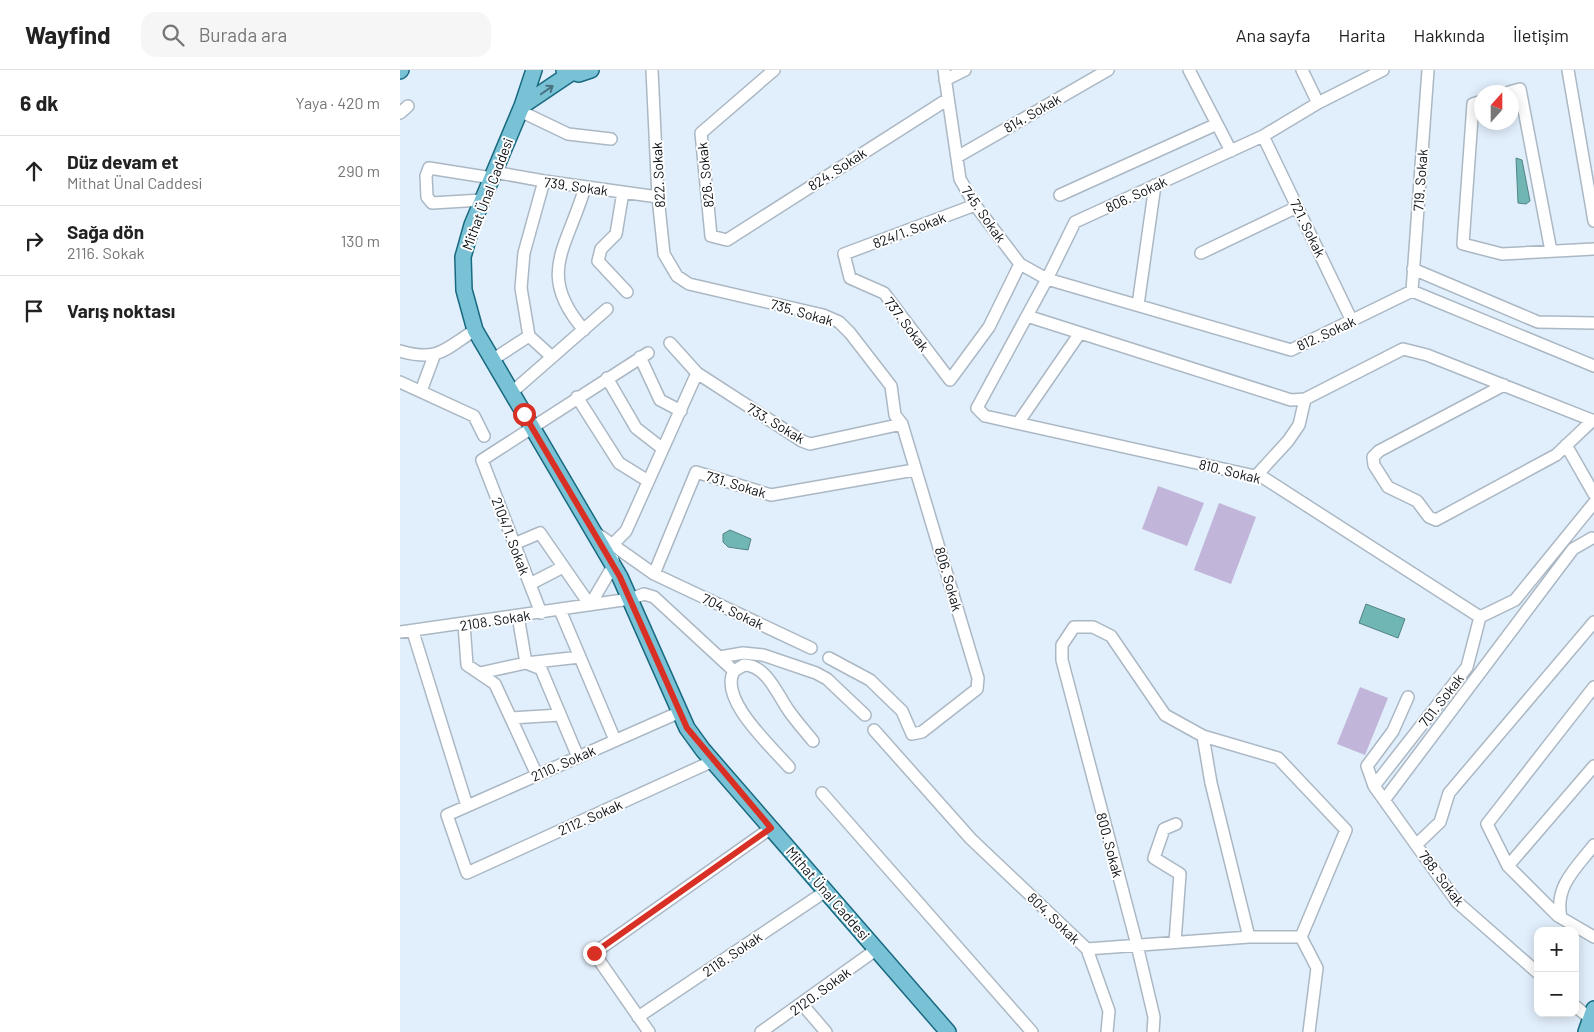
<!DOCTYPE html>
<html lang="tr">
<head>
<meta charset="utf-8">
<style>
  :root { --surface:#fff; --page:#f6f6f6; --text:#222; --muted:#767676; --line:#e0e0e0 }
  body { margin:0; font-family:Barlow,sans-serif; background:var(--page); color:var(--text) }
  .controls { position:absolute; right:15px; bottom:15px; display:grid; overflow:hidden; border-radius:10px; box-shadow:0 2px 12px #0003 }
  .controls button { width:45px; height:45px; display:grid; place-items:center; padding:0; border:0; border-bottom:1px solid var(--line); background:var(--surface); color:var(--text); font:25px sans-serif }
  .compass { position:absolute; left:1074px; top:15px; width:45px; height:45px; border-radius:50%; background:var(--surface); box-shadow:0 2px 12px #0003; rotate:21deg }
  .stop { position:absolute; width:15px; height:15px; margin:-11px; border:4px solid #d93025; border-radius:50%; background:#fff }
  .stop.end { background:#d93025; border-color:#fff; box-shadow:0 1px 5px #0008 }
  .list { margin:0; padding:0; list-style:none }
  h2 { display:flex; justify-content:space-between; align-items:center; height:65px; margin:0; padding:0 20px; font-size:21px }
  h2 small { font-size:16px; font-weight:400; color:var(--muted) }
  .list li { display:grid; grid-template-columns:32px 1fr auto; gap:15px; align-items:center; box-sizing:border-box; height:70px; padding:0 20px; border-top:1px solid var(--line) }
  .list b { display:block; font-size:19px; white-space:nowrap }
  .list p { margin:0; font-size:16px; white-space:nowrap; color:var(--muted) }
  .list em { font-size:16px; font-style:normal; color:var(--muted) }
  .icon { flex:none; width:28px; height:28px; fill:none; stroke:currentColor; stroke-width:2; stroke-linecap:round; stroke-linejoin:round }
  .map { position:relative; flex:none; width:1194px; height:962px; overflow:hidden }
  header { display:flex; align-items:center; gap:30px; box-sizing:border-box; height:70px; padding:0 25px; background:var(--surface); border-bottom:1px solid var(--line) }
  header strong { font-size:24px }
  nav { display:flex; gap:28px; margin-inline-start:auto; font-size:18px }
  .search { width:350px; height:45px; background:var(--page); display:flex; align-items:center; gap:12px; box-sizing:border-box; padding:0 18px; border-radius:15px; color:var(--muted); font-size:19px }
  main { display:flex }
  aside { flex:1; background:var(--surface) }
  .map>svg:first-child { display:block }
  .green { fill:#c1b5da }
  .water { fill:#70b6b4; stroke:#528484 }
  .lines { fill:none; stroke-linecap:round; stroke-linejoin:round }
  .minor-casing { stroke:#abb8c4; stroke-width:14 }
  .major-casing { stroke:#186a80; stroke-width:18 }
  .minor { stroke:#fff; stroke-width:11 }
  .major { stroke:#79c2d6; stroke-width:15 }
  .oneway { stroke:#48727f }
  .route { stroke:#d93025; stroke-width:6 }
  .labels { text-anchor:middle; dominant-baseline:central; stroke-width:4; stroke-linejoin:round; paint-order:stroke }
  .street-label { font-size:14px; fill:#0c1014; stroke:#fff }
</style>
</head>
<body>
<header>
<strong>Wayfind</strong>
<div class="search"><svg class="icon" aria-label="search" viewBox="0 0 24 24"><circle cx="10" cy="10" r="6"/><path d="M15 15l6 6"/></svg>Burada ara</div>
<nav><a>Ana sayfa</a><a>Harita</a><a>Hakkında</a><a>İletişim</a></nav>
</header>
<main>
<aside>
<h2>6 dk<small>Yaya · 420 m</small></h2>
<ul class="list">
<li><svg class="icon" aria-label="ahead" viewBox="0 0 24 24"><path d="M12 20V5M6 11l6-6 6 6"/></svg><div><b>Düz devam et</b><p>Mithat Ünal Caddesi</p></div><em>290 m</em></li>
<li><svg class="icon" aria-label="right" viewBox="0 0 24 24"><path d="M7 20v-9h11M14 6l5 5-5 5"/></svg><div><b>Sağa dön</b><p>2116. Sokak</p></div><em>130 m</em></li>
<li><svg class="icon" aria-label="arrive" viewBox="0 0 24 24"><path d="M6 21V4h12l-3 4 3 4H6"/></svg><div><b>Varış noktası</b></div></li>
</ul>
</aside>
<div class="map">
<svg width="1194" height="962" viewBox="0 0 1194 962">
  <rect width="100%" height="100%" fill="#e1eefb"/>
  <path class="green" d="M758,416L804,433L787,476L742,459Z
    M819,433L856,447L831,514L794,500Z
    M960,617L988,628L965,685L937,674Z"/>
  <path class="water" d="M1116,88L1122,90L1130,131L1126,134L1118,133Z
    M330,460L351,469L348,480L328,477L323,472V464Z
    M966,534L1005,549L998,568L959,553Z"/>
  <g class="lines">
    <g class="minor-casing">
      <path id="minor" d="M252,0L258,127L264,184L277,206L289,214L423,245L439,252L450,263L491,316L495,345L502,354L578,608L577,619L522,662L512,664L502,641L470,610L429,588
        M374,0L301,63L311,166L327,170L548,29
        M544,0L560,109L575,135L620,194L647,209L891,280L1012,221L1194,296
        M789,0L831,81
        M902,0L918,33
        M983,0L918,33L863,66L675,152L647,209L577,338L585,346L864,408L1080,547
        M1168,0L1194,151
        M545,10L565,0
        M1109,22L1120,19L1151,181
        M1082,31L1073,34L1063,174L1102,184L1194,179
        M120,41L168,64L211,69
        M0,43L8,36
        M863,66L952,251
        M557,87L708,0
        M94,102L144,111L258,127
        M144,111L124,183L121,218L129,266L152,287
        M223,122L216,164L201,179L198,191L227,222
        M660,125L817,54
        M82,130L32,133L27,127L26,106L29,98L92,108
        M575,135L444,184L450,208L484,223L550,310L589,257L620,194
        M801,183L897,137
        M1013,199L1138,252L1194,253
        M1012,221L1028,0
        M738,235L755,115
        M627,246L891,330L905,329L1003,279L1027,285L1194,351
        M184,260C135,204 168,177 185,117
        M270,273L297,303L402,371L410,374L502,354
        M0,281C38,292 44,280 75,260
        M240,287L260,330L281,341
        M92,290L129,266
        M207,308L236,358L263,379
        M0,312L74,346L84,366
        M1104,315L979,381L973,387L974,395L988,417L1017,431L1029,447L1036,450L1156,385L1193,350
        M21,321L34,286
        M111,323L207,239
        M177,327L219,393L248,411
        M618,353L680,263
        M1166,375L1194,424
        M856,406L888,371L899,355L905,329
        M196,463L254,504L411,578
        M114,474L140,463L190,535
        M212,475L226,461L297,303
        M254,504L296,402L371,425L514,400
        M130,514L163,497
        M190,535L213,496V489
        M160,540L215,670
        M141,543L82,390L248,283
        M118,546L126,593L180,587
        M64,554L67,595L95,614L137,705
        M0,562L230,529L244,524L254,527L334,601
        M13,562L67,736
        M320,587L343,583L363,585L416,603L427,609L465,645
        M80,603L126,593L141,599L178,687
        M1194,617L1087,754L1108,796L1158,846L1194,867
        M1008,627L993,661L967,696L974,716L1057,832L1138,903
        M280,642L47,745L67,803L313,691
        M111,648L160,645
        M474,660L571,769L687,879L709,941L707,962
        M803,666L811,713L849,867
        M389,697C372,677 318,629 334,601L344,595C367,595 378,626 389,641C396,651 405,661 413,671
        M974,716L1067,597L1080,547L1115,530L1194,433
        M422,723L632,962
        M985,729L1173,479L1192,468
        M1017,774L1040,752L1049,723L1194,552
        M1108,796L1194,696
        M1161,847C1154,817 1176,798 1194,775
        M775,872L780,804L754,788L764,759L776,754
        M687,879L849,867H901
        M402,934L426,962
        M1175,936L1191,949
        M238,947L426,821
        M249,962L194,883L371,758
        M361,962L477,879
        M753,962L754,947L737,875L662,590V575L674,557H693L711,566L765,645L803,666L878,688L946,760L901,867L917,898L909,962"/>
    </g>
    <g class="major-casing">
      <path id="major" d="M134,0L122,36L72,155L63,187L64,220L75,260L220,507L287,658L303,680L548,962
        M164,0L179,4L191,0
        M0,1L1,0
        M122,36L171,3
        M1186,962L1194,939"/>
    </g>
    <use href="#minor" class="minor"/>
    <use href="#major" class="major"/>
  </g>
  <defs><path id="oneway-shaft" d="M-6 0H5M1.5-3L5.5 0L1.5 3" fill="none" stroke-width="1.6" stroke-linecap="round" stroke-linejoin="round" transform="scale(1.25)"/></defs>
  <use class="oneway" href="#oneway-shaft" transform="translate(147 20) rotate(-35)"/>
  <g class="lines">
    <path class="route" d="M124,344L220,507L287,658L371,758L194,883"/>
  </g>
  <g class="labels">
    <g class="street-label">
      <text transform="translate(632 43) rotate(-30)">814. Sokak</text>
      <text transform="translate(437 99) rotate(-33)">824. Sokak</text>
      <text transform="translate(258 105) rotate(-93)">822. Sokak</text>
      <text transform="translate(305 105) rotate(-96)">826. Sokak</text>
      <text transform="translate(1020 110) rotate(-86)">719. Sokak</text>
      <text transform="translate(176 116) rotate(8)">739. Sokak</text>
      <text transform="translate(87 124) rotate(-69)">Mithat Ünal Caddesi</text>
      <text transform="translate(736 124) rotate(-25)">806. Sokak</text>
      <text transform="translate(584 144) rotate(55)">745. Sokak</text>
      <text transform="translate(908 158) rotate(64)">721. Sokak</text>
      <text transform="translate(509 160) rotate(-21)">824/1. Sokak</text>
      <text transform="translate(402 242) rotate(16)">735. Sokak</text>
      <text transform="translate(507 254) rotate(53)">737. Sokak</text>
      <text transform="translate(926 263) rotate(-25)">812. Sokak</text>
      <text transform="translate(376 353) rotate(31)">733. Sokak</text>
      <text transform="translate(830 401) rotate(14)">810. Sokak</text>
      <text transform="translate(336 414) rotate(17)">731. Sokak</text>
      <text transform="translate(111 466) rotate(69)">2104/1. Sokak</text>
      <text transform="translate(549 509) rotate(74)">806. Sokak</text>
      <text transform="translate(333 541) rotate(25)">704. Sokak</text>
      <text transform="translate(95 550) rotate(-9)">2108. Sokak</text>
      <text transform="translate(1041 630) rotate(-52)">701. Sokak</text>
      <text transform="translate(163 693) rotate(-24)">2110. Sokak</text>
      <text transform="translate(190 747) rotate(-24)">2112. Sokak</text>
      <text transform="translate(710 775) rotate(75)">800. Sokak</text>
      <text transform="translate(1042 808) rotate(53)">788. Sokak</text>
      <text transform="translate(428 823) rotate(49)">Mithat Ünal Caddesi</text>
      <text transform="translate(654 848) rotate(44)">804. Sokak</text>
      <text transform="translate(332 884) rotate(-34)">2118. Sokak</text>
      <text transform="translate(420 921) rotate(-36)">2120. Sokak</text>
    </g>
  </g>
</svg>
<div class="controls">
<button>+</button>
<button>−</button>
</div>
<svg class="compass" viewBox="-18 -18 36 36"><path d="M0-13l5 13h-10z" fill="#e53935"/><path d="M0 13l5-13h-10z" fill="#767676"/></svg>
<div class="stop" style="left:124px;top:344px"></div>
<div class="stop end" style="left:194px;top:883px"></div>
</div>
</main>
</body>
</html>
